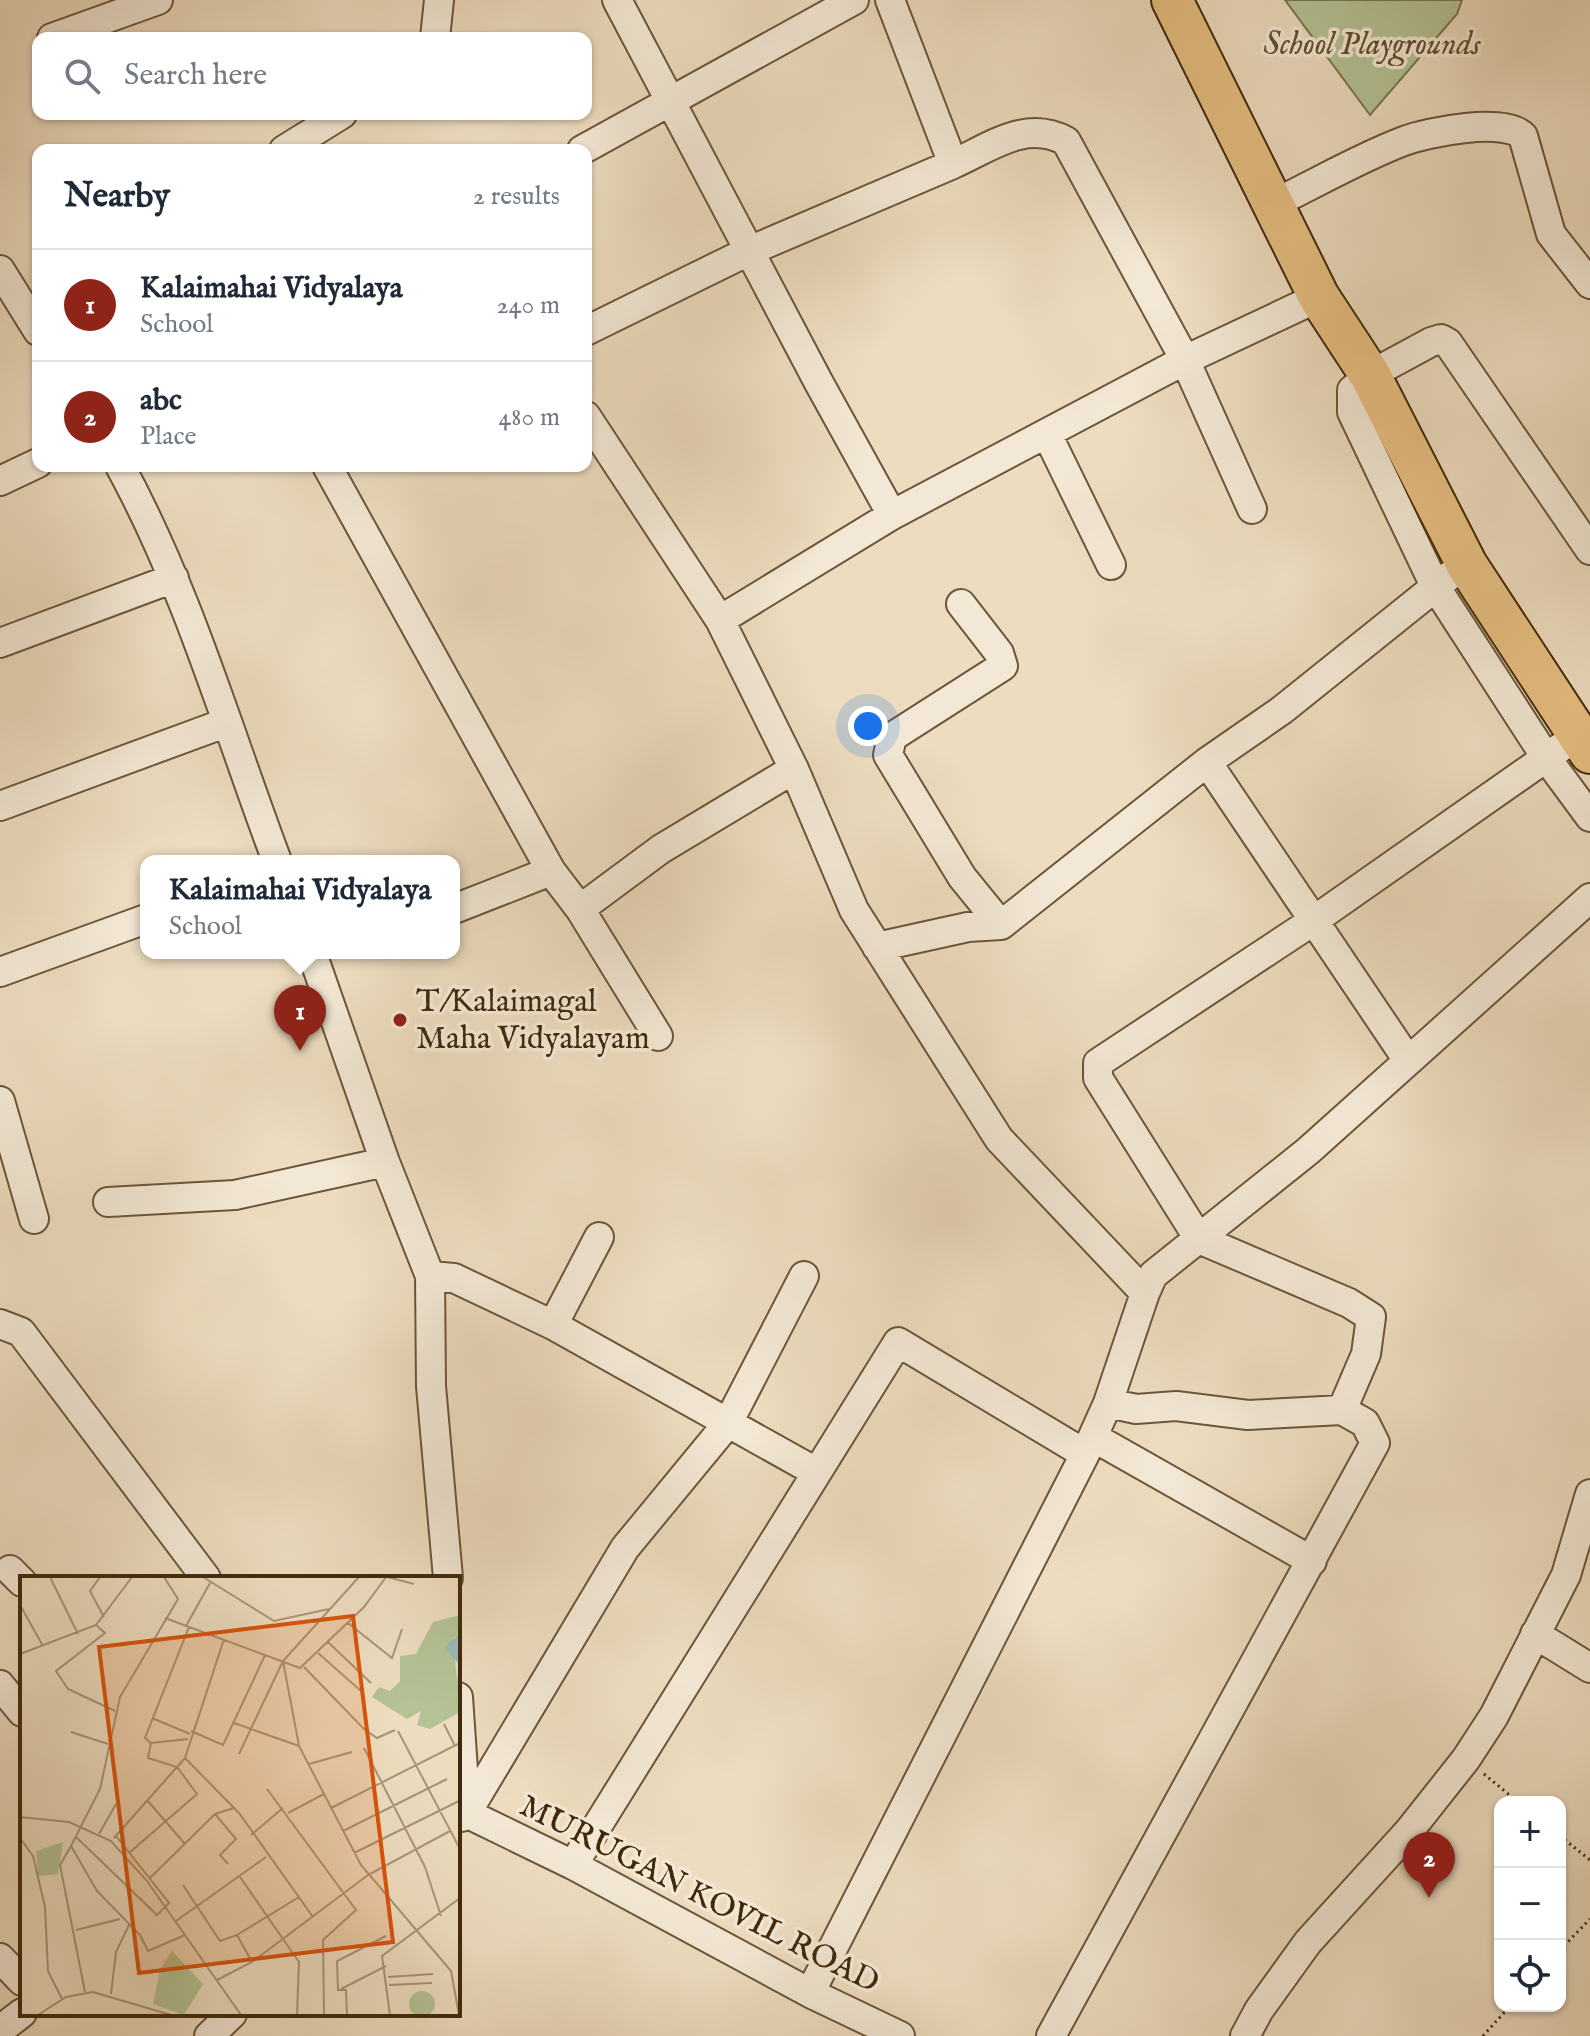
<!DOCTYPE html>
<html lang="en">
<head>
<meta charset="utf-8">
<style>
  :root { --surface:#fff; --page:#f6f6f7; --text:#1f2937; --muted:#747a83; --line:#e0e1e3; --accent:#8f2418 }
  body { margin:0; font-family:"IM FELL English",serif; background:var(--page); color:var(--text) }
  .controls { position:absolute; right:24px; bottom:24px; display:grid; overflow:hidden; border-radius:16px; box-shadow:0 2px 6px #0004 }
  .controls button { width:72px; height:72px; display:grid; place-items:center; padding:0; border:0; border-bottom:2px solid var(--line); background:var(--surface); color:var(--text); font:40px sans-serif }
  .you { position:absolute; left:868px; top:726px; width:28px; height:28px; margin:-20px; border:6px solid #fff; border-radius:50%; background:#1a73e8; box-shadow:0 0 0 12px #1a73e833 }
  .badge { display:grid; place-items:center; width:52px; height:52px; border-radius:50%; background:var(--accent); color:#fff; font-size:26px; font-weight:700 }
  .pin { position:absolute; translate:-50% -66px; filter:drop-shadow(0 2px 4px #0008) }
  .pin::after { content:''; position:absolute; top:42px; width:28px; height:24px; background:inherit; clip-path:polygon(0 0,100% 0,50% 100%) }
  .popup { position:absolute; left:140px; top:855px; width:320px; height:104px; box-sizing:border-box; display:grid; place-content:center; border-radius:16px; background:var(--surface); filter:drop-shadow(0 2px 6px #0005); font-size:26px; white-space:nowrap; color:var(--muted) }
  .popup b { font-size:30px; color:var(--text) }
  .popup::after { content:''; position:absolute; left:50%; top:100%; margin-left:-16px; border:16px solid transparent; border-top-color:var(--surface) }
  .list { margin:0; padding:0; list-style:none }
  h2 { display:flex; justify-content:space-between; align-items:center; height:104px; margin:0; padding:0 32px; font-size:34px }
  h2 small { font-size:26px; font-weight:400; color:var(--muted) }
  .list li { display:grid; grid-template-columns:52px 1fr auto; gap:24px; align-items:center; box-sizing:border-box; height:112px; padding:0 32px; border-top:2px solid var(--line) }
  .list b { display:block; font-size:30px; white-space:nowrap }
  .list p { margin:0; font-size:26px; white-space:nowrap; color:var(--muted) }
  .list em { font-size:26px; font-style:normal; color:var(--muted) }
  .icon { flex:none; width:44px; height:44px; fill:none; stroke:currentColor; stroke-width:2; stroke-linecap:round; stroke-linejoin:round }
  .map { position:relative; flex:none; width:1590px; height:2036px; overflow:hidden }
  .search { position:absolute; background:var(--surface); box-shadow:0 2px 6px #0004; left:32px; top:32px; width:560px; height:88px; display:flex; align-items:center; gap:20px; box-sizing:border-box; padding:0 28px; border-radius:16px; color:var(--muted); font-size:30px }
  .panel { position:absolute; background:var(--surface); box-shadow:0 2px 6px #0004; left:32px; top:144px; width:560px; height:328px; border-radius:16px }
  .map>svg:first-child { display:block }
  .green { fill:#b4c295; stroke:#7a7650; stroke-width:2 }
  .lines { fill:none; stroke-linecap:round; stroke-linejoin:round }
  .minor-casing { stroke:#6c5638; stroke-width:32 }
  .highway-casing { stroke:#412a0b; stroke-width:44 }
  .path { stroke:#412a0b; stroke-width:3; stroke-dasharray:2 4; stroke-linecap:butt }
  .minor { stroke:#f3e8d5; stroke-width:28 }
  .highway { stroke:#e6be80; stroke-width:40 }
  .poi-dot { fill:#8f2418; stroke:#f3e8d5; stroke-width:3 }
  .labels { text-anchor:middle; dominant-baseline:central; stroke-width:7; stroke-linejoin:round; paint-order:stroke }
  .park-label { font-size:32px; font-style:italic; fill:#5e502e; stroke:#f3e8d5 }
  .poi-label { font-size:32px; fill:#412a0b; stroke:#f3e8d5; text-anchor:start }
  .street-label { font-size:32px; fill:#412a0b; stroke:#f3e8d5 }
  .inset-road { fill:none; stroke:#a89577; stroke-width:2 }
  .view { fill:#d7540c; fill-opacity:0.15; stroke:#d7540c; stroke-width:4 }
  .inset-edge { fill:none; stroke:#412a0b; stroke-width:4 }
</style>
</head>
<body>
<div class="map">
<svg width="1590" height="2036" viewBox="0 0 1590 2036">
  <rect width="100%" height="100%" fill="#eddcbf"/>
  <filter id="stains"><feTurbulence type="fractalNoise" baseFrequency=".0025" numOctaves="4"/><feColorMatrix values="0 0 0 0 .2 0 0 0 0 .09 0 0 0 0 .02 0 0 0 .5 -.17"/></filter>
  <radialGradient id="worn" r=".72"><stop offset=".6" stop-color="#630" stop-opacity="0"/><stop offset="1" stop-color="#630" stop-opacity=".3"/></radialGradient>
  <path class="green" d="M1285,0H1462L1457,14L1370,115Z"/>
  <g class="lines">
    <g class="minor-casing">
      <path id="minor" d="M617,0L819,383L892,515
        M52,38L158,0
        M435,38L439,0
        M284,150L342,114
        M582,150L854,0
        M953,164C991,147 1026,119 1066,141L1185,360L1252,509
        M1271,205C1315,184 1359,158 1404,141C1428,132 1505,117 1523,136L1551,234L1590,284
        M0,270L38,331
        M586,331L749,251L953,164L890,0
        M586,416L720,620L794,769L854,910L999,1139L1145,1293L1108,1403L1085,1454L810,1993
        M1047,434L1111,565
        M120,466C188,591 227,728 277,861
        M327,466L551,871L580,909L658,1036
        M0,481L38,463
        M1590,550L1448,343L1441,339L1431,342L1370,375L1352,390V412L1435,586L1545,756L1590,817
        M961,604L999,653L1003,666L892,737L888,755L962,877L1001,925
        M720,620L892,515L1185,360L1319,297
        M0,643L174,578
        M1207,762L1407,1059
        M0,806L225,723
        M454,909L551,871
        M580,909L661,849L794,769
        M877,947L968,927L1001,925L1207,762L1282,710L1449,576
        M312,953L385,1162L430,1276L431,1386L448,1578
        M0,972L146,919
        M0,1101L34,1219
        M108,1202L235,1195L385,1162
        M430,1276L454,1278L553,1325L816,1472
        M1145,1293L1153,1275L1308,1151L1590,898
        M0,1324L21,1332L206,1578
        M553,1325L599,1237
        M1342,1410L1366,1354L1371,1317L1349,1303L1199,1239L1098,1078V1063L1313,921L1577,736
        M1093,1437L1312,1561
        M10,1570L22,1582
        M1535,1634L1590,1668
        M0,1685L22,1712
        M458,1697L466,1814L462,1817
        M458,1809L573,1865L810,1993L900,2036
        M466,1814L625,1548L728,1423L804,1276
        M573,1865L898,1342L1085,1454
        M0,1958L22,1981
        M0,2030L22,2013
        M209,2036L232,2014
        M1051,2036L1375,1443L1365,1423L1342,1410L1248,1415L1176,1406L1136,1409L1108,1403
        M1245,2036L1259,2010L1308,1942L1409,1831L1466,1759L1494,1716L1566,1575L1590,1494"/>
    </g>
    <g class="highway-casing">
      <path id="highway" d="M1172,0L1319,297L1370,375L1467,565L1590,753"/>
    </g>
    <path class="path" d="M1484,1774L1518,1802
      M1560,1836L1590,1860
      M1560,1950L1590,1919
      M1483,2036L1510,2006"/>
    <use href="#minor" class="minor"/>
    <use href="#highway" class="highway"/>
  </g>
  <circle class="poi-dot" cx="400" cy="1020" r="8"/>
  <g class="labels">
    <g class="park-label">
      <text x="1372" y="45">School Playgrounds</text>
    </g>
    <g class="poi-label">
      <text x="416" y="1002">T/Kalaimagal<tspan x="416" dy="37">Maha Vidyalayam</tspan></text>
    </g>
    <g class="street-label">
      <text transform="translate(699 1895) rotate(27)">MURUGAN KOVIL ROAD</text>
    </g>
  </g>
  <g transform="translate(20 1576)">
    <rect width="440" height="440" fill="#eddcbf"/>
    <path d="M440,39V57L433,62L440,136L410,153L397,149L401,135L387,143L352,121L359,111L370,115L380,105V80L396,78L413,46ZM43,266L38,298L18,300L16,275ZM152,375L183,408L164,439L133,428L140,393ZM389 428a13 13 0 1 1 26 0a13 13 0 1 1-26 0Z" fill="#b4c295"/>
    <path d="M440,57V114H437L438,87L424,71Z" fill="#9abab7"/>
    <path class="inset-road" d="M30,1L58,58M80,1L70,15L84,41M144,1L158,23L100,121L80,213L51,270L77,315L120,359L128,375L165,359M183,1L254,45L309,33M339,1L263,85L279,170L341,289L431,395L439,439M367,1L394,8M0,29L23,70M145,42L280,92L344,31L366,1M328,47L372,82L382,53M76,49L85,57L36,95L48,113L95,135M166,50L190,7M204,63L165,182L219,237L293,341M308,66L351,107M298,77L341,115M0,78L76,49L112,1M284,91L344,153L357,162L375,154M132,142L170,158M214,147L279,170M424,148L435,170M171,155L203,169L245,79M378,155L440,273M51,156L88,168M168,163L131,167L125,162L169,51M344,172L405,291L421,340M219,178L262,87M289,188L332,176M247,213L336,334L303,364L304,439M127,224L165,268M311,232L440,167M268,237L304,218M195,238L216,263L200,279L208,288M0,241L49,246L91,265L127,305L221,439M323,255L427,203M79,258L96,228M231,259L263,232M55,260L137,339L149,327L96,260M0,262L13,280L25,331L28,395L42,423M94,262L165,182M51,270L40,289L65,416M109,277L177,218L157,191L128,182L131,167M334,277L439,225M220,301L279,386L277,439M130,302L195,238L214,232M163,309L200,365L217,359M156,345L246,281M56,354L100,343M232,386L217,359L279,321M368,401L413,398M197,404L232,386L348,299L430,255M369,409L412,407M321,413L366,390M91,418L96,376L109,349M18,439L46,421L73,416L151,439M327,439L326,414H318L317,385L366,360M370,439L362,380L440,322"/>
    <path class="view" d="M333,40L373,366L119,397L79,71Z"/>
    <rect width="440" height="440" class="inset-edge"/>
  </g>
  <rect width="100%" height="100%" filter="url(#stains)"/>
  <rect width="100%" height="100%" fill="url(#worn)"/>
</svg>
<div class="controls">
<button>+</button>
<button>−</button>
<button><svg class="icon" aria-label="locate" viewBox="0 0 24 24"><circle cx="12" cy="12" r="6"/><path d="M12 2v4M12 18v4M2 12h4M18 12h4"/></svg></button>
</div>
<div class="you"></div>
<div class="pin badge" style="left:300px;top:1051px">1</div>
<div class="popup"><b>Kalaimahai Vidyalaya</b>School</div>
<div class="pin badge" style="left:1429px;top:1898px">2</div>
<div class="search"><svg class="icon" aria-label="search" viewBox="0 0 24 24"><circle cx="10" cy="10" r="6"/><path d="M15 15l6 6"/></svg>Search here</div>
<section class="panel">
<h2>Nearby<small>2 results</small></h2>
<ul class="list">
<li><span class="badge">1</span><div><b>Kalaimahai Vidyalaya</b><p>School</p></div><em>240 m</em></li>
<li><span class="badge">2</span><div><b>abc</b><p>Place</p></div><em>480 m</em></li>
</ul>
</section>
</div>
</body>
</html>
